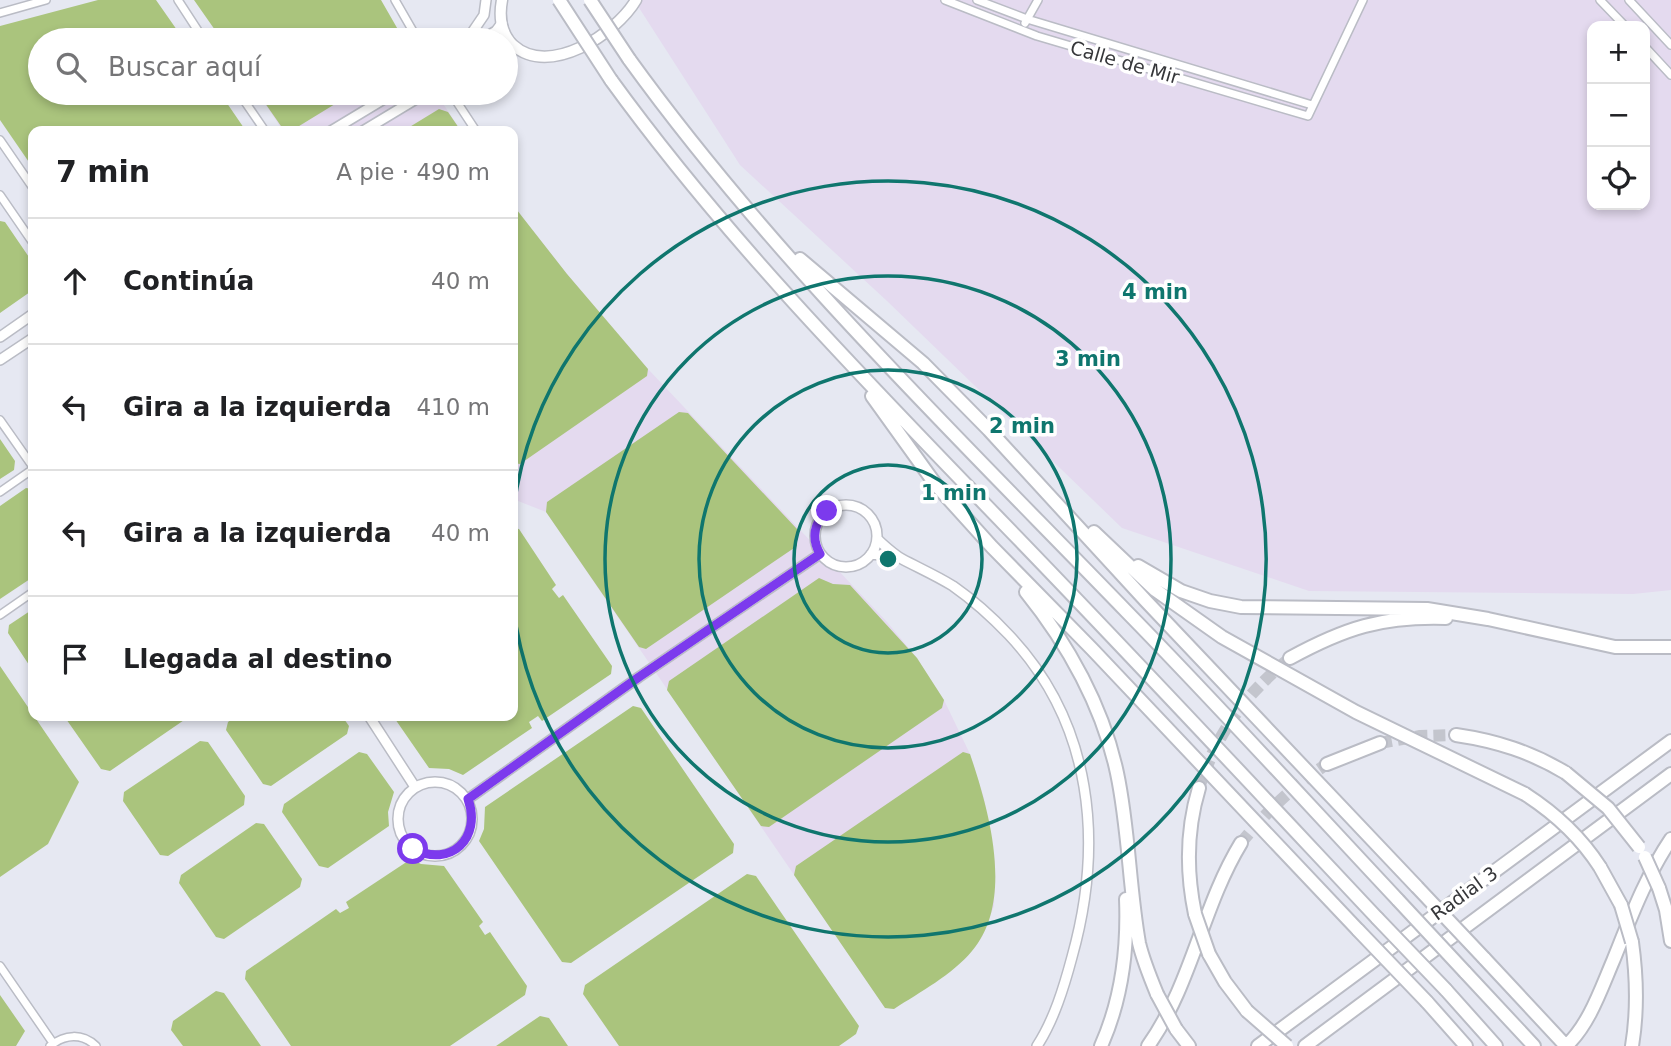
<!DOCTYPE html>
<html lang="es">
<head>
<meta charset="utf-8">
<style>
  :root { --surface:#fff; --page:#f6f6f6; --text:#202124; --muted:#757577; --line:#e0e0e0 }
  body { margin:0; font-family:"DejaVu Sans",sans-serif; background:var(--page); color:var(--text) }
  .controls { position:absolute; right:21px; top:21px; display:grid; overflow:hidden; border-radius:14px; box-shadow:0 4px 10px #0003 }
  .controls button { width:63px; height:63px; display:grid; place-items:center; padding:0; border:0; border-bottom:2px solid var(--line); background:var(--surface); color:var(--text); font:35px sans-serif }
  .stop { position:absolute; width:21px; height:21px; margin:-16px; border:5px solid #7c3aed; border-radius:50%; background:#fff }
  .stop.end { background:#7c3aed; border-color:#fff; box-shadow:0 2px 7px #0008 }
  .list { margin:0; padding:0; list-style:none }
  h2 { display:flex; justify-content:space-between; align-items:center; height:91px; margin:0; padding:0 28px; font-size:30px }
  h2 small { font-size:23px; font-weight:400; color:var(--muted) }
  .list li { display:grid; grid-template-columns:46px 1fr auto; gap:21px; align-items:center; box-sizing:border-box; height:126px; padding:0 28px; border-top:2px solid var(--line) }
  .list b { display:block; font-size:26px; white-space:nowrap }
  .list em { font-size:23px; font-style:normal; color:var(--muted) }
  .icon { flex:none; width:38px; height:38px; fill:none; stroke:currentColor; stroke-width:2; stroke-linecap:round; stroke-linejoin:round }
  .map { position:relative; flex:none; width:1671px; height:1046px; overflow:hidden }
  .search { position:absolute; background:var(--surface); box-shadow:0 4px 10px #0003; left:28px; top:28px; width:490px; height:77px; display:flex; align-items:center; gap:18px; box-sizing:border-box; padding:0 24px; border-radius:38px; color:var(--muted); font-size:26px }
  .panel { position:absolute; background:var(--surface); box-shadow:0 4px 10px #0003; left:28px; top:126px; width:490px; height:595px; border-radius:14px }
  .map>svg:first-child { display:block }
  .industrial { fill:#e4daef; fill-rule:evenodd }
  .green { fill:#aac47d }
  .lines { fill:none; stroke-linecap:round; stroke-linejoin:round }
  .motorway-tunnel { stroke:#c3c5cd; stroke-width:12; stroke-dasharray:12 6; stroke-linecap:butt }
  .minor-casing { stroke:#babcc5; stroke-width:10 }
  .tertiary-casing { stroke:#babcc5; stroke-width:12 }
  .secondary-casing { stroke:#babcc5; stroke-width:13 }
  .motorway-casing { stroke:#babcc5; stroke-width:16 }
  .minor { stroke:#fff; stroke-width:7 }
  .tertiary { stroke:#fff; stroke-width:9 }
  .secondary { stroke:#fff; stroke-width:10 }
  .motorway { stroke:#fff; stroke-width:12 }
  .motorway-bridge-casing { stroke:#babcc5; stroke-width:16; stroke-linecap:butt }
  .motorway-bridge { stroke:#fff; stroke-width:12 }
  .route { stroke:#7c3aed; stroke-width:9 }
  .ring { fill:none; stroke:#0f766e; stroke-width:3.5 }
  .labels { text-anchor:middle; dominant-baseline:central; stroke-width:7; stroke-linejoin:round; paint-order:stroke }
  .street-label { font-size:19px; fill:#36373a; stroke:#fff }
  .centre { fill:#0f766e; stroke:#fff; stroke-width:3.5 }
  .ring-label { font-size:21px; text-anchor:middle; font-weight:bold; fill:#0f766e; stroke:#fff; stroke-width:7; stroke-linejoin:round; paint-order:stroke }
</style>
</head>
<body>
<div class="map">
<svg width="1671" height="1046" viewBox="0 0 1671 1046">
  <rect width="100%" height="100%" fill="#e6e8f2"/>
  <path class="industrial" d="M634,0H1671V590L1633,594L1309,591L1122,528L887,301L740,165ZM1592,26H1645V205H1592Z
    M258,93H436L461,131H283Z
    M513,205L567,274L648,369L887,622L917,658L944,700L970,754L984,798L995,863L994,906L982,937L966,958L894,1009L885,1008L546,512L513,499Z"/>
  <path class="green" d="M98,0H156L184,40H40V93H220L246,131H33V168L0,120V26Z
    M194,0H381L404,40H222Z
    M258,93H353L291,131L283,129Z
    M439,109L448,112L461,131H403Z
    M513,205L567,274L648,369L647,376L520,464L513,463Z
    M0,221L5,222L33,263L30,292L0,313Z
    M679,412L688,413L797,529V546L646,649L639,647L546,512L547,502Z
    M0,439L15,461L14,470L0,479Z
    M26,488L33,489V577L0,599V506Z
    M513,528L519,529L556,585L552,589L559,598L563,595L612,666L611,674L542,721L538,716L529,722L532,728L463,775L449,769L429,768L393,716H513Z
    M819,578L833,584L850,585L917,658L944,700L942,708L769,827L761,826L667,690L669,681Z
    M33,609V671L8,633L9,625Z
    M0,666L79,782L48,844L0,877Z
    M633,706L641,708L734,844L733,853L571,963L562,962L479,841L484,829L485,807Z
    M64,716H190L110,771L101,769Z
    M236,716H342L349,726L347,734L271,786L263,784L226,730L228,722Z
    M200,741L208,742L245,796L244,805L168,856L160,855L123,801L124,792Z
    M359,752L367,754L394,792L388,812L389,826L328,868L319,866L282,812L284,804Z
    M963,752L970,754C989,810 1015,901 972,951C952,975 920,992 894,1009L885,1008L794,875L796,866Z
    M256,823L264,824L302,879L300,887L224,939L216,937L179,883L181,875Z
    M411,859L421,864L444,866L483,922L479,926L485,935L490,932L527,986L525,995L450,1046H291L245,979L246,971L336,909L340,913L349,908L346,902Z
    M747,874L756,876L859,1026L856,1034L839,1046H619L583,994L585,985Z
    M216,991L224,993L261,1046H183L171,1030L173,1021Z
    M0,995L25,1031L16,1046H0Z
    M540,1016L549,1018L568,1046H496Z"/>
  <g class="lines">
    <path class="motorway-tunnel" d="M1380,743L1420,736L1456,735
      M1199,788C1218,731 1244,696 1290,658
      M1241,843C1267,811 1293,786 1327,764"/>
    <g class="minor-casing">
      <path id="minor" d="M178,0L204,40
        M395,0L418,40
        M945,0L1037,36L1308,116L1363,0
        M977,0L1027,19L1312,105
        M1600,0L1625,26
        M1629,0L1671,45
        M0,13L46,0
        M1025,23L1038,0
        M1645,47L1671,75
        M239,93L265,131
        M451,93L476,131
        M0,140L33,188
        M0,195L33,243
        M0,420L33,467
        M0,492L33,469
        M0,615L33,592
        M0,966L53,1043
        M50,1046C65,1034 82,1033 96,1046"/>
    </g>
    <g class="tertiary-casing">
      <path id="tertiary" d="M467,40L484,15L486,0
        M481,40L496,31L502,23
        M331,131L394,93
        M363,131L426,93
        M0,337L33,314
        M0,360L33,338
        M815 536a31 31 0 1 1 62 0a31 31 0 1 1-62 0Z
        M877,539C885,546 893,554 902,559C919,568 937,576 953,586C973,600 992,617 1009,635C1093,724 1104,843 1072,957C1064,987 1054,1020 1037,1046
        M871,554L898,557
        M369,716L415,787
        M398 819a37 37 0 1 1 74 0a37 37 0 1 1-74 0Z
        M468,799L639,677L820,554"/>
    </g>
    <g class="secondary-casing">
      <path id="secondary" d="M502,0C499,16 501,33 513,45C549,78 616,34 636,0"/>
    </g>
    <g class="motorway-casing">
      <path id="motorway" d="M629,59C775,261 955,434 1127,612C1219,706 1308,804 1398,900
        M611,80C727,240 867,382 1004,524C1130,654 1253,786 1377,918
        M800,259L923,363L989,430L1146,601L1417,887
        M872,396L936,485L992,547L1092,649L1358,930
        M1094,532L1154,589L1222,637L1356,712L1525,794
        M1138,566L1181,591L1210,601L1241,607L1427,609L1488,619L1615,647H1671
        M1026,592C1068,644 1103,707 1117,773C1129,829 1129,887 1139,943C1143,960 1150,977 1157,994
        M1290,658C1345,628 1382,616 1446,618
        M1456,735C1497,741 1531,752 1566,773
        M1327,764L1380,743
        M1600,867L1621,905
        M1659,888L1666,910L1671,941
        M1195,914C1186,871 1186,831 1199,788
        M1632,942C1637,978 1638,1010 1632,1046
        M1209,954L1225,982L1247,1011
        M1484,958L1566,1046
        M1465,972L1534,1046
        M1446,990L1496,1046
        M1427,1002L1466,1046
        M1176,1029L1189,1046
        M1101,1046C1122,999 1128,950 1126,899
        M1148,1046C1192,984 1202,907 1241,843
        M1258,1046L1671,741
        M1305,1046L1671,774
        M1566,1046C1589,1025 1601,989 1613,961C1630,919 1646,876 1671,839"/>
    </g>
    <use href="#minor" class="minor"/>
    <use href="#tertiary" class="tertiary"/>
    <use href="#secondary" class="secondary"/>
    <use href="#motorway" class="motorway"/>
    <g class="motorway-bridge-casing">
      <path id="motorway-bridge" d="M559,0L611,80
        M590,0L629,59
        M1566,773L1608,808L1639,847
        M1525,794C1556,814 1580,836 1600,867
        M1645,857L1659,888
        M1417,887L1484,958
        M1398,900L1465,972
        M1621,905L1632,942
        M1195,914L1209,954
        M1377,918L1446,990
        M1358,930L1427,1002
        M1157,994L1176,1029
        M1247,1011L1287,1046"/>
    </g>
    <use href="#motorway-bridge" class="motorway-bridge"/>
  </g>
  <g class="lines">
    <path class="route" d="M413,849C451,868 482,838 468,799L639,677L820,554C811,538 814,523 827,511"/>
  </g>
  <g class="ring">
    <circle cx="888" cy="559" r="94"/>
    <circle cx="888" cy="559" r="189"/>
    <circle cx="888" cy="559" r="283"/>
    <path d="M513 513A378 378 0 1 1 513 605"/>
  </g>
  <g class="labels">
    <g class="street-label">
      <text transform="translate(1125 62) rotate(16)">Calle de Mir</text>
      <text transform="translate(1464 893) rotate(-36)">Radial 3</text>
    </g>
  </g>
  <circle cx="888" cy="559" r="10" class="centre"/>
  <g class="ring-label">
    <text x="1155" y="299">4 min</text>
    <text x="1088" y="366">3 min</text>
    <text x="1022" y="433">2 min</text>
    <text x="954" y="500">1 min</text>
  </g>
</svg>
<div class="controls">
<button>+</button>
<button>−</button>
<button><svg class="icon" aria-label="locate" viewBox="0 0 24 24"><circle cx="12" cy="12" r="6"/><path d="M12 2v4M12 18v4M2 12h4M18 12h4"/></svg></button>
</div>
<div class="stop" style="left:413px;top:849px"></div>
<div class="stop end" style="left:827px;top:511px"></div>
<div class="search"><svg class="icon" aria-label="search" viewBox="0 0 24 24"><circle cx="10" cy="10" r="6"/><path d="M15 15l6 6"/></svg>Buscar aquí</div>
<section class="panel">
<h2>7 min<small>A pie · 490 m</small></h2>
<ul class="list">
<li><svg class="icon" aria-label="ahead" viewBox="0 0 24 24"><path d="M12 20V5M6 11l6-6 6 6"/></svg><div><b>Continúa</b></div><em>40 m</em></li>
<li><svg class="icon" aria-label="left" viewBox="0 0 24 24"><path d="M17 20v-9H6M10 6l-5 5 5 5"/></svg><div><b>Gira a la izquierda</b></div><em>410 m</em></li>
<li><svg class="icon" aria-label="left" viewBox="0 0 24 24"><path d="M17 20v-9H6M10 6l-5 5 5 5"/></svg><div><b>Gira a la izquierda</b></div><em>40 m</em></li>
<li><svg class="icon" aria-label="arrive" viewBox="0 0 24 24"><path d="M6 21V4h12l-3 4 3 4H6"/></svg><div><b>Llegada al destino</b></div></li>
</ul>
</section>
</div>
</body>
</html>
